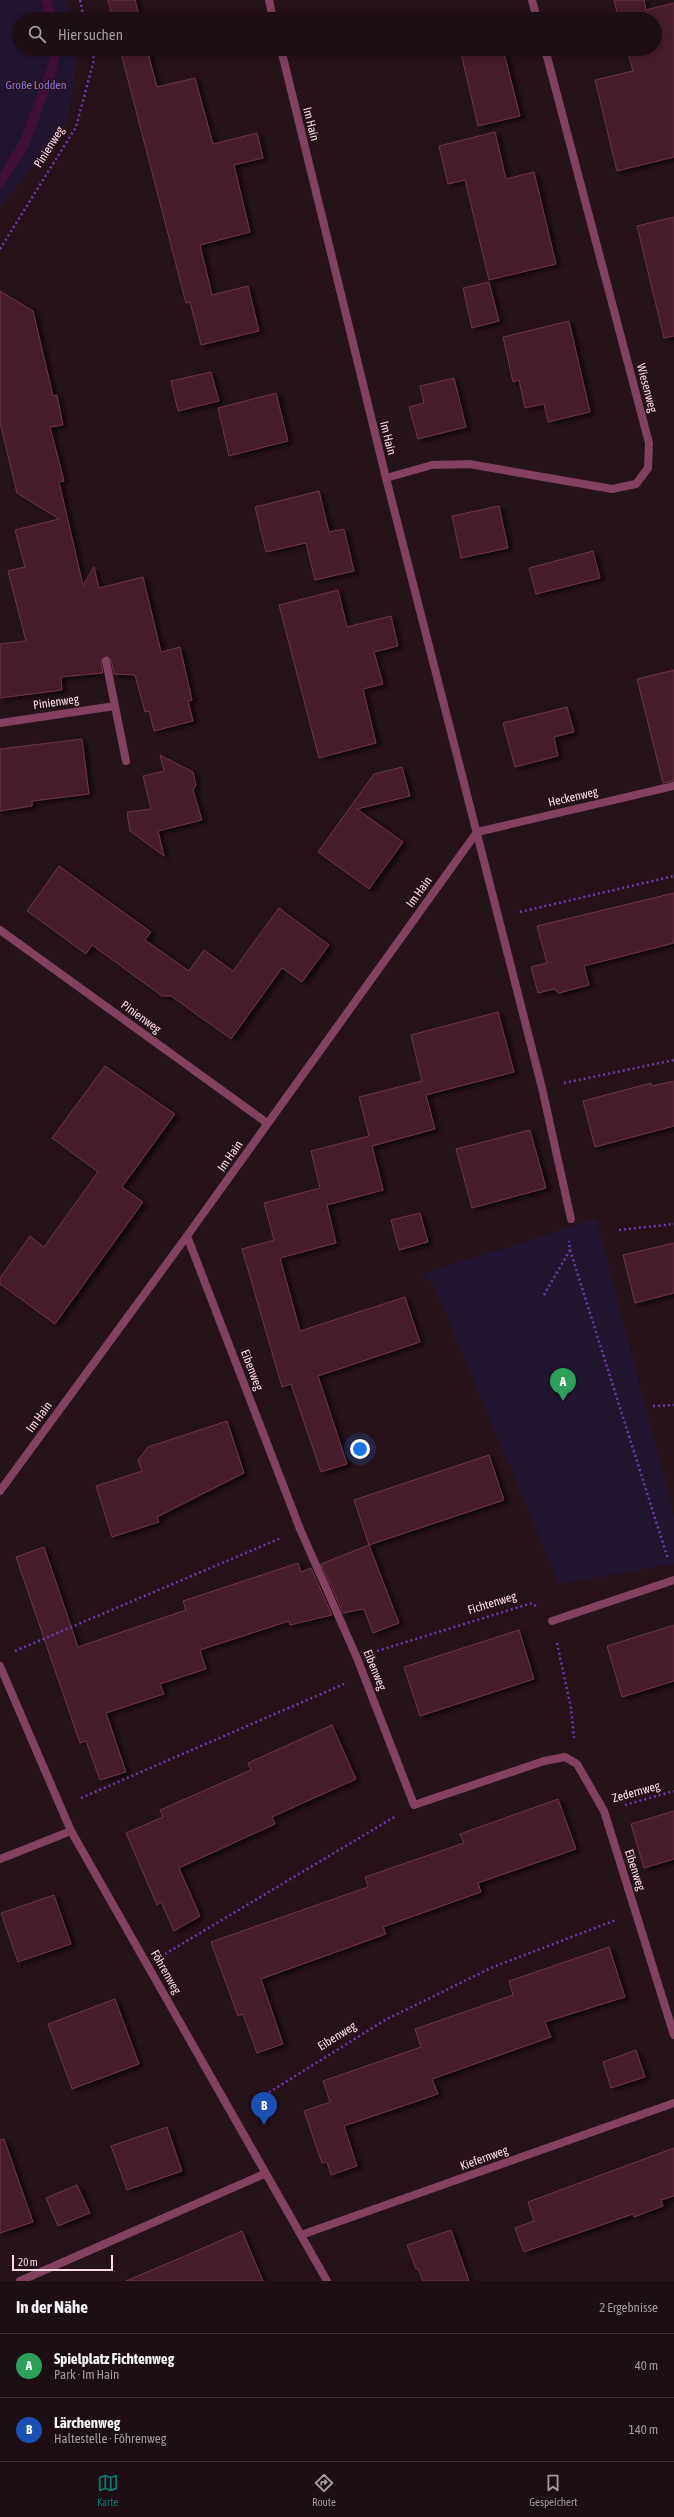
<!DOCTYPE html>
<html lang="de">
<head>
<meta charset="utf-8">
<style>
  :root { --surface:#1c0e13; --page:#25171c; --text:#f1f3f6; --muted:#a09ca0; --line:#3a2e33; --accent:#0f766e }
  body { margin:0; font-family:"Asap Condensed",sans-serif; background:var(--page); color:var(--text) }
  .scale { position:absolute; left:12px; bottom:10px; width:101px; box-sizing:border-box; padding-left:4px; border:2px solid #fcdae7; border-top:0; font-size:11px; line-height:14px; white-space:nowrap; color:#fcdae7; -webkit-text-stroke:3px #261219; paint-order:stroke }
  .you { position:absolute; left:360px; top:1449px; width:14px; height:14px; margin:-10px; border:3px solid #fff; border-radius:50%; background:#1a73e8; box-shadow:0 0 0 6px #1a73e833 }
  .badge { display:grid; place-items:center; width:26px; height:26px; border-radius:50%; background:var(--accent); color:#fff; font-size:13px; font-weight:700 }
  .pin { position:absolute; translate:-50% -33px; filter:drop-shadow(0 1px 2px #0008) }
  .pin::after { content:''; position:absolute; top:21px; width:14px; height:12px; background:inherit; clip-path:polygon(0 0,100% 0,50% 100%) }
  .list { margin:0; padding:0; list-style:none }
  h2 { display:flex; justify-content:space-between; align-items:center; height:52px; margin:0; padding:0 16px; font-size:17px }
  h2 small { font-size:13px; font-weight:400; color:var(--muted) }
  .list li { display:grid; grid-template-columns:26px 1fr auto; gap:12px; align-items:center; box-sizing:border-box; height:64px; padding:0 16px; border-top:1px solid var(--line) }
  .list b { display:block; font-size:15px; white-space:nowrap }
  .list p { margin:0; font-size:13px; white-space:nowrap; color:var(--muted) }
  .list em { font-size:13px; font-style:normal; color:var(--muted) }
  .icon { flex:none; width:22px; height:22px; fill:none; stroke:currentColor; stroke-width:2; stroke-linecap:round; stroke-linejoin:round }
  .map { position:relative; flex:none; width:674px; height:2281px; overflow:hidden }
  .search { position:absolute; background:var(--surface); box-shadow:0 2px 10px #0003; left:12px; right:12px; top:12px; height:44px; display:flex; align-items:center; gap:10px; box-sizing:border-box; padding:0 14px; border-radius:22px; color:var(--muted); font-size:15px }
  .sheet { height:180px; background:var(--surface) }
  nav { display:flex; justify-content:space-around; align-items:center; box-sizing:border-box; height:56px; border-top:1px solid var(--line); background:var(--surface); font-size:11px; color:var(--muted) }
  nav a { display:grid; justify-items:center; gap:2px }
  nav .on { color:var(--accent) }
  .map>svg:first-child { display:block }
  .green { fill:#211530 }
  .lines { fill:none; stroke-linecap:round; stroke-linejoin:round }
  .stream { stroke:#420f3b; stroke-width:10 }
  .building { fill:#461f2b; stroke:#6f3346; filter:url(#shadow) }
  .path { stroke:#6d3aaf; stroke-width:2.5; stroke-dasharray:2 3; stroke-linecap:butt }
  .minor { stroke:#81415f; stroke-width:8 }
  .labels { text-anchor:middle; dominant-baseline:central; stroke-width:3; stroke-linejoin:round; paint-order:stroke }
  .park-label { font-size:12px; fill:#8c72d8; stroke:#261219 }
  .street-label { font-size:12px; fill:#fcdae7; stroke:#261219 }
</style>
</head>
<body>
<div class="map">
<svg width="674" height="2281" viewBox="0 0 674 2281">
  <defs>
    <filter id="shadow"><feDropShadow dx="4.5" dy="2.5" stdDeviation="2" flood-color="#0009"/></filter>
  </defs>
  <rect width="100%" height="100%" fill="#261219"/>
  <path class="green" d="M0,0H66L70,19H19V49H75L77,57L68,122L0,207Z
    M596,1218L674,1515V1564L559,1584L434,1286L429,1278L421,1275Z"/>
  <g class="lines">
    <path class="stream" d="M46,0L51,19
      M0,182L24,144L49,78L57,49"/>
  </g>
  <path class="building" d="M108,0H135L140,19H113Z
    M614,0H644L646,10L674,3V157L617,171L595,80L633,71L627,49H655V19H619Z
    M120,49H147L157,87L195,78L213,144L257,133L263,158L234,165L250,232L200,245L212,295L248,286L259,331L201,345L190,302L186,303Z
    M460,49H503L520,116L478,126Z
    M495,132L506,179L534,172L556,264L489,280L465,180L448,184L439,146Z
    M674,217V336L664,338L637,226Z
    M489,282L499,321L472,328L463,288Z
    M0,291L33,311L53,396L57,395L63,425L50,427L64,481L59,482L83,585L94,567L99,588L143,577L161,652L180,647L192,700L188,701L193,721L154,731L149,711L145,712L135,675L114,674L111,660L107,656L101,660L103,673L61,677L62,690L0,698V644L26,641L8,571L25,567L15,530L59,519L17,493L0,422Z
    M569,321L590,412L548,422L544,404L525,408L519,380L513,382L503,337Z
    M211,372L219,401L178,411L171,381Z
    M454,378L466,427L418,439L409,407L424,403L420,386Z
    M276,393L288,441L229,456L218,408Z
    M319,491L329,532L344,529L354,571L315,580L306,543L266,552L255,507Z
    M499,506L508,548L461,558L452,516Z
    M593,551L600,578L536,594L529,568Z
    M338,590L347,627L391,616L398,646L374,652L383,684L363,689L376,743L319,758L279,605Z
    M674,670V781L663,783L637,679Z
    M567,707L574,732L554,737L558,756L515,767L503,723Z
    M82,739L89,794L32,801V806L0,811V749Z
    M160,755L193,772L196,785L193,790L202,820L158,831L164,856L130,831L127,812L151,809L143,776L164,771Z
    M402,767L410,796L357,809L403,842L369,889L318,852L374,774Z
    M59,866L151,932L145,940L189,971L204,950L233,971L279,908L329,945L302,982L282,968L231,1039L171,996H162L92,945L86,954L27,911Z
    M674,893V943L584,966L589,985L559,993L554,989L538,993L531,967L547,963L537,926Z
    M498,1012L514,1072L426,1095L435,1129L372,1146L383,1190L327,1205L336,1243L280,1258L300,1331L405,1297L420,1342L318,1376L347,1464L321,1472L291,1384L282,1387L242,1249L274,1240L264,1203L320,1188L311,1151L369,1136L359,1097L422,1081L411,1035Z
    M105,1066L175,1114L122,1187L143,1202L55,1324L0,1284V1278L30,1236L44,1247L98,1172L52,1138Z
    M674,1081V1126L595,1147L583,1101L651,1083L652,1086Z
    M530,1130L546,1188L472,1208L456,1149Z
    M420,1213L428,1242L399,1250L391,1220Z
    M674,1243V1293L635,1303L623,1255Z
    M227,1421L244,1473L157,1517L159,1522L112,1537L96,1486L142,1471L138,1460L148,1447Z
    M489,1455L504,1500L369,1545L354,1500Z
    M369,1545L399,1623L373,1633L364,1609L343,1613L321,1564Z
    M44,1547L78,1647L186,1610L183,1601L298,1563L301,1572L311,1568L332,1615L290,1625L289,1621L200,1650L206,1669L160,1684L164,1694L106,1713L126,1772L100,1780L86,1741L80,1743L16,1557Z
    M674,1625V1681L622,1697L607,1646Z
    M519,1630L534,1679L420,1716L404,1667Z
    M332,1725L356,1779L272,1817L275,1824L179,1868L200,1916L174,1931L161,1902L157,1905L126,1833L163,1817L160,1810L251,1770L248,1763Z
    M558,1799L576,1849L478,1883L481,1892L383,1927L386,1934L261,1979L283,2044L257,2053L243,2014L238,2016L211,1942L368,1887L365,1877L464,1843L460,1834Z
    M674,1811V1859L644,1868L631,1824Z
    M54,1895L71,1944L18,1962L1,1913Z
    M609,1947L625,1997L545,2022L551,2037L432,2079L438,2094L344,2126L357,2166L331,2175L327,2162L322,2163L304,2111L330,2102L323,2081L421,2047L415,2029L513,1995L509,1981Z
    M115,1999L139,2064L72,2089L48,2024Z
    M636,2050L645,2077L611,2088L603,2062Z
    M167,2127L182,2171L127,2190L111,2146Z
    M4,2139L33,2222L0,2233V2140Z
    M674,2148V2196L661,2200L663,2206L634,2217L633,2214L524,2252L515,2228L534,2221L528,2202Z
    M77,2185L90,2213L58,2226L46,2198Z
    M451,2230L469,2281H423L418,2268L416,2269L407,2245Z
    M242,2231L263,2281H126L192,2253Z"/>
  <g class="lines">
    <path class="path" d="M80,0L84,19
      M0,249L76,127L94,60L92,49
      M520,912L674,876
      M564,1083L674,1060
      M619,1230L674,1224
      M570,1250L668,1559
      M544,1295L570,1250L569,1241
      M653,1406L674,1405
      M557,1643L571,1708L574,1738
      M15,1651L281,1538
      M377,1651L532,1603L537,1607
      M81,1798L344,1684
      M625,1805L674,1791
      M165,1954L396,1816
      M252,2103L385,2020L493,1967L616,1920"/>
    <path class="minor" d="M269,0L273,19
      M532,0L537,19
      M281,49L386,478L542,1088L571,1219
      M386,478L432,465L469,464L612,489L636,484L648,468L649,443L545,49
      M106,661L126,761
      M0,723L115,706
      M477,832L674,786
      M0,930L267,1123
      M187,1236L300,1529L357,1658L414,1805L544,1761L565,1757L577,1764L604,1811L674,2035
      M0,1491L187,1236L477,832
      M552,1621L674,1580
      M0,1666L71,1831L327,2281
      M0,1859L71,1831
      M301,2235L674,2103
      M20,2281L264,2174"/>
  </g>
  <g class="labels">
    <g class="park-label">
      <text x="36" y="85">Große Lodden</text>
    </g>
    <g class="street-label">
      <text transform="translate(311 124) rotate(76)">Im Hain</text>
      <text transform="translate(49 147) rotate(-58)">Pinienweg</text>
      <text transform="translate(647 388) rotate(75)">Wiesenweg</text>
      <text transform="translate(388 438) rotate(76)">Im Hain</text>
      <text transform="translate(56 702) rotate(-8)">Pinienweg</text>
      <text transform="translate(573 797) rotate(-13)">Heckenweg</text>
      <text transform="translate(419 892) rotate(-54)">Im Hain</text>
      <text transform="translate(141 1017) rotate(36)">Pinienweg</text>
      <text transform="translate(230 1156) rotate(-55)">Im Hain</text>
      <text transform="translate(252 1370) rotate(69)">Eibenweg</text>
      <text transform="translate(39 1417) rotate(-54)">Im Hain</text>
      <text transform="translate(492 1603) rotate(-17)">Fichtenweg</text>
      <text transform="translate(375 1670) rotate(68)">Eibenweg</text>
      <text transform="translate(636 1792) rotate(-16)">Zedernweg</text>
      <text transform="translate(635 1870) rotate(72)">Eibenweg</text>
      <text transform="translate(166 1972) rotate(60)">Föhrenweg</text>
      <text transform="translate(337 2036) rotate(-32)">Eibenweg</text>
      <text transform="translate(484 2158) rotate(-20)">Kiefernweg</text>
    </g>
  </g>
</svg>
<div class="scale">20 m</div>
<div class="you"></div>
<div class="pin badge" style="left:563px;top:1401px;background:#2e9e5b">A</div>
<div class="pin badge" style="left:264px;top:2125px;background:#1a4fb4">B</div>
<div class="search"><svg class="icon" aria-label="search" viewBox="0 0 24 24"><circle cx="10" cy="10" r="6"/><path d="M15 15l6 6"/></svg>Hier suchen</div>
</div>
<section class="sheet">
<h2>In der Nähe<small>2 Ergebnisse</small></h2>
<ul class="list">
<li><span class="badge" style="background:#2e9e5b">A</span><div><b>Spielplatz Fichtenweg</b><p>Park · Im Hain</p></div><em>40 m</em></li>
<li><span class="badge" style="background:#1a4fb4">B</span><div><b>Lärchenweg</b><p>Haltestelle · Föhrenweg</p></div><em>140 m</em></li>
</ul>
</section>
<nav>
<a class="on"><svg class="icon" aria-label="map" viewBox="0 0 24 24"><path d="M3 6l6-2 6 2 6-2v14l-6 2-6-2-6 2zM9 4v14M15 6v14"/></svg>Karte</a>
<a><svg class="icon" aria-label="directions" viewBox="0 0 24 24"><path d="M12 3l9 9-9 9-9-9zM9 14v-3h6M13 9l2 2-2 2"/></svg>Route</a>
<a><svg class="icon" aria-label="saved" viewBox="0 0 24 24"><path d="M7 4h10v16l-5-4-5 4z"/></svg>Gespeichert</a>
</nav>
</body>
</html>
